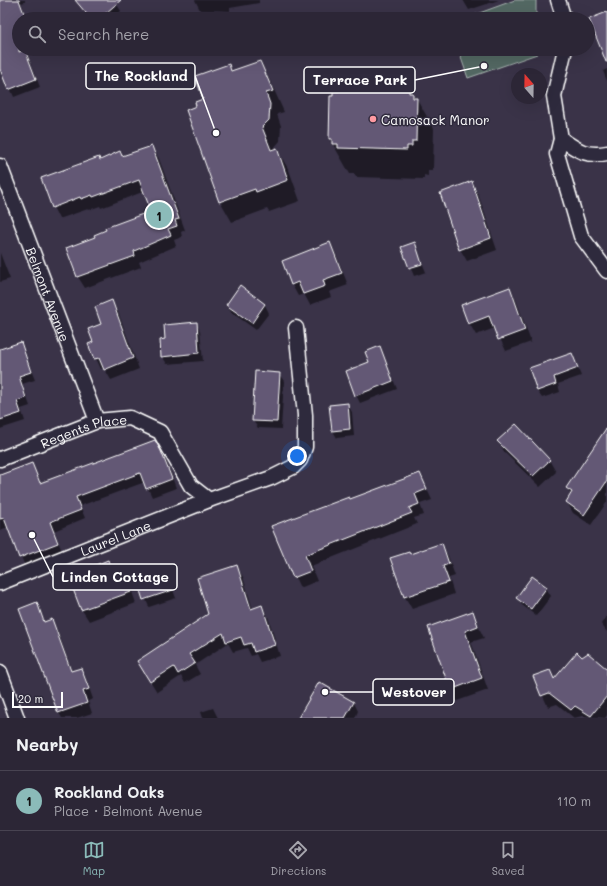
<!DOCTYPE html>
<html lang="en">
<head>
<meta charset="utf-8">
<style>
  :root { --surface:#2c2636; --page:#383242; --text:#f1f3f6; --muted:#a6a5ad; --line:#484351; --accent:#8bbbb9 }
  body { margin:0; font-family:Mali,sans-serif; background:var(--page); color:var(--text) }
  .compass { position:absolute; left:511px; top:68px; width:36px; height:36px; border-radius:50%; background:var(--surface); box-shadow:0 4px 16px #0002; rotate:340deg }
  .scale { position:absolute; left:12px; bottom:10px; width:51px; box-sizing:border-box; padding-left:4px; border:2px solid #fff; border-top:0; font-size:11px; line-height:14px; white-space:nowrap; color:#fff; -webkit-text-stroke:3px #2f2a3d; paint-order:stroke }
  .you { position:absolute; left:297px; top:456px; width:14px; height:14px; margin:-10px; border:3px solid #fff; border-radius:50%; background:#1a73e8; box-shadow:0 0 0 6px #1a73e833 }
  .badge { display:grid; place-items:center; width:26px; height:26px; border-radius:50%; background:var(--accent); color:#111; font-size:13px; font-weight:700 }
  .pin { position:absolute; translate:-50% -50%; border:2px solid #fff; box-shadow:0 1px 4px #0006 }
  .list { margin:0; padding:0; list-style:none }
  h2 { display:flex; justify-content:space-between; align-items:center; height:52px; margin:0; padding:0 16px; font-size:17px }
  h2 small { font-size:13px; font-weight:400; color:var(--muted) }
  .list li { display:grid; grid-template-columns:26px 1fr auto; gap:12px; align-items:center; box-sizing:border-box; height:60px; padding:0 16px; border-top:1px solid var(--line) }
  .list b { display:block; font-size:15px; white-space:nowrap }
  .list p { margin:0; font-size:13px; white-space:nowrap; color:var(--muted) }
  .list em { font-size:13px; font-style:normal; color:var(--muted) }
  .icon { flex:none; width:22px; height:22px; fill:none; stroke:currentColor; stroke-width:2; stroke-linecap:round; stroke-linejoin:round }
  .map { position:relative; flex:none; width:607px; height:718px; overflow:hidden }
  .search { position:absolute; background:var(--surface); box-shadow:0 4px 16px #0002; left:12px; right:12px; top:12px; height:44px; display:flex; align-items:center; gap:10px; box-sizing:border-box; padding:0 14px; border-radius:22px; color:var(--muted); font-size:15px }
  .sheet { height:112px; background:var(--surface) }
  nav { display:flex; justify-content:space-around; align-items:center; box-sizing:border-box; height:56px; border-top:1px solid var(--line); background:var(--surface); font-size:11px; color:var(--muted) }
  nav a { display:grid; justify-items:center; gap:2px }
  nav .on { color:var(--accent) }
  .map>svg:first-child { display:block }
  .green { fill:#536863; stroke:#a9b4b1 }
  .shadow { fill:#0007 }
  .building { fill:#645875; stroke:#fff }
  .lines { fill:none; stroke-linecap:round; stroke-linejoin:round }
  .street-casing { stroke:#fff; stroke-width:17 }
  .street { stroke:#2f2a3d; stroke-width:14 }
  .poi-dot { fill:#ff9aa2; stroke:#2f2a3d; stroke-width:1.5 }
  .labels { text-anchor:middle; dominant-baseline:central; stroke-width:3; stroke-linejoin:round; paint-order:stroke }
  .poi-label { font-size:13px; fill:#fff; stroke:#2f2a3d; text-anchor:start }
  .street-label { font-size:13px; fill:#fff; stroke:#2f2a3d }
  .leader { fill:none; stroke:#fff; stroke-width:1.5 }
  .callout-dot { fill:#fff; stroke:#2f2a3d; stroke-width:1.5 }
  .callout { fill:#2f2a3d; stroke:#fff; stroke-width:1.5 }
  .callout-label { font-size:14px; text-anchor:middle; font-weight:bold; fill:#fff }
</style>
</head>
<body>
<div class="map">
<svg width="607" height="718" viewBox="0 0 607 718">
  <rect width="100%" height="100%" fill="#3a3348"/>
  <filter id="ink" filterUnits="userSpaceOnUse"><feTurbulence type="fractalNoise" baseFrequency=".025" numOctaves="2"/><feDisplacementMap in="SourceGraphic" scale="8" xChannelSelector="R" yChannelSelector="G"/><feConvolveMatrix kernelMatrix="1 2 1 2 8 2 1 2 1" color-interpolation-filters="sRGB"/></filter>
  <g filter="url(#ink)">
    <path class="green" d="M515,0H536V19H463Z
      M458,49H537V54L468,78Z"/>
    <path class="shadow" d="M0,0H25V2L21,3L26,19H19V49H25L40,87L14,97L0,66Z
      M97,0H114L121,11L112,19H90L85,10Z
      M195,0H259V3L230,8V11L200,10Z
      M463,0H499L469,10Z
      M259,62L271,83L284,112L277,114L281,126L280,141L274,148V150H277L289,170L300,201L269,212L267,209L232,222L220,201L197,107L205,100L228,65L232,72Z
      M607,69V81L603,71Z
      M408,91L417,99L434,129L433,170H428V176L424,175V179L356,177L354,174H350L330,139Z
      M152,147L159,159L185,230L181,232L182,237L174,240L176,246L139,262L141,267L85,288L78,277L68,248L96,238L152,211L145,191L101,208L100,206L89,210L88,209L59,219L53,207L100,161L123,157Z
      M471,183L478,194L497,250L467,261L460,249Z
      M330,243L336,255L348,285L329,292L331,297L310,305L304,294L298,296L292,285Z
      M414,243L426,272L414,276L402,247Z
      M0,253L10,279L0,282Z
      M240,287L265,305L269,313L256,330L231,312L227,305Z
      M509,288L516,300L531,342L506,351L495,328L476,335L469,323Z
      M112,302L118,312L139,369L111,380L104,368L101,369L90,345L95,343Z
      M196,323L200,331L203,361L167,364L162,356L166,340Z
      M20,343L35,380L22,384L30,406L21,409L25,421L0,429V351Z
      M380,347L397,389L360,403L356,395Z
      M572,354L581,376L558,384L560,392L542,398L537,391Z
      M279,374L284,381L281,429L258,428L253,421Z
      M347,404L352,412L354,436L337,438L333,431Z
      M607,439V502L591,525L573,513L567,502L571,495L567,488Z
      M154,441L166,461L176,488L152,497L145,482L80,506L85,518L54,531L62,551L25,566L8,527L0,530V477L32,464L41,484Z
      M498,441L549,460L556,472L540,487L505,453Z
      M420,474L432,500L420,504L424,515L414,518L417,524L311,566L317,581L300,588L272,527L350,501Z
      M441,545L448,556L455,576L449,578L454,594L412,609L405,597L392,559L410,555Z
      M108,562L113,570L120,567L127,578L136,603L89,621L82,610L69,576Z
      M237,567L243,577L253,610L262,607L268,617L280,656L260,662L256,654L251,656L247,648L233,652L228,643L195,665L200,674L185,683L181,676L157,692L144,671L209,615Z
      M165,569L176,598L149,607L137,579Z
      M532,578L546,588L551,596L536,616L522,605L517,598Z
      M36,603L45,623L51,621L57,630L72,672L81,669L86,679L93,699L88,701L92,713L77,718H62L59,713L21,609Z
      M472,613L484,638L471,642L488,690L457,701L451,689L429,628Z
      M607,615V632L601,624Z
      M550,671L554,679L607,672V715L605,718L582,716L574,718L557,704L548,707L534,676Z
      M320,683L354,703L358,711L355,718H299Z
      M213,708L218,718H203L201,712Z"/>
    <path class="building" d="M0,0H19L26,19H19V52L25,50L36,79L8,90L0,69Z
      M75,0H121L99,19H91Z
      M607,12V62H606L589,19Z
      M260,61L273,91L266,93L270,104L269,120L262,127L271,150L277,148L288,180L256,192L255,189L219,202L186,110L196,106L195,102L203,99L195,76L229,64L231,71Z
      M339,88L409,90V93H413V98H417L416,141H412V146H407V150L338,148V144H332V139H329L330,96H333V91H339Z
      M152,146L179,219L175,220L177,226L168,229L171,235L134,251L135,256L77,277L66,248L95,237L94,235L106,230L105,228L151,211L139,180L93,197L92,195L81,199L80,197L52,208L41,178L99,157L100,160L120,151L122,156Z
      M472,181L491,238L459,250L440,193Z
      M330,242L342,273L323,280L325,286L303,294L298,282L291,285L282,261Z
      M415,242L422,264L409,268L401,247Z
      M240,285L265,304L252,323L226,305Z
      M510,287L525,330L498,340L489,316L468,324L461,305Z
      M112,300L133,358L104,370L99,358L94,359L88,344L93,342L88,329L101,324L95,307Z
      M197,322L199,353L161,357L160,340L165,339L164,325Z
      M21,342L31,372L19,376L26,398L17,401L21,413L0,420V349Z
      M380,346L393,381L355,396L346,371L369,362L365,352Z
      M572,353L578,368L554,377L556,384L537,391L529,368Z
      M255,371L280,373L277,422L252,421Z
      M348,403L350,429L332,431L329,405Z
      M516,424L550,460L533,476L497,441Z
      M607,427V481L584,515L566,502L572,492L566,488Z
      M155,440L161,451L172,479L146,489L140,473L76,497L81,510L50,522L58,543L19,558L4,518L0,519V475L32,463L40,483Z
      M420,473L427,489L415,494L419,504L409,508L412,513L305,555L311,571L293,578L271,526L349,497L350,499Z
      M442,543L449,564L443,566L449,582L404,597L390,558L409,552L410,554Z
      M108,560L112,569L121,566L131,592L81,610L68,576Z
      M237,565L251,609L262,605L275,645L254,652L251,643L244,645L241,637L226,642L223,633L189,654L195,663L178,674L174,667L150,682L137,661L208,614L197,578Z
      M165,568L173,590L143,600L136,578Z
      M532,576L547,587L531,609L516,598Z
      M37,602L44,622L52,619L71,671L81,668L89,689L83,691L87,703L58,713L19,609Z
      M473,611L478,626L465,631L482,678L450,690L428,627Z
      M577,652L582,657L588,653L607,669V696L591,716L575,706L571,710L549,693L541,696L533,676L550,670L554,679Z
      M319,682L354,702L345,718H298Z"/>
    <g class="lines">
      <g class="street-casing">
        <g id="street">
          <path d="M558,0L564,19"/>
          <path d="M565,49L554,96L561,139L557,154L581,236L607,271"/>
          <path d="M561,139C577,150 586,157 607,153"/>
          <path id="s1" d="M0,166L97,421"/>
          <path id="s2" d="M0,459L97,421L130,418L160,432L191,486L209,500L271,478L293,467L300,460L305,447V415L296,328"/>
          <path id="s3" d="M0,583L209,500"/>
          <path d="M0,672L17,718"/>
        </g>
      </g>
      <use href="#street" class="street"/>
    </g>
  </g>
  <circle class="poi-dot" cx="373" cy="119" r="4"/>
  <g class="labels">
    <g class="poi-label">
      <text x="381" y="119">Camosack Manor</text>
    </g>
    <g class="street-label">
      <text stroke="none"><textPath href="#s1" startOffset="137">Belmont Avenue</textPath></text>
      <text stroke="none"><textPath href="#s2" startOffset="89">Regents Place</textPath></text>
      <text stroke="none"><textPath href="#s3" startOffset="124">Laurel Lane</textPath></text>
    </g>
  </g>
  <path class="leader" d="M216 133L195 76M484 66L415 80M32 535L53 577M325 692L373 692"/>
  <g class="callout-dot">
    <circle cx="216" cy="133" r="4"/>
    <circle cx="484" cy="66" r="4"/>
    <circle cx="32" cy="535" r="4"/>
    <circle cx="325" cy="692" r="4"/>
  </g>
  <g class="callout">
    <rect x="86" y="63" width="109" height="26" rx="4"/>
    <rect x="304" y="67" width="111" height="26" rx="4"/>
    <rect x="53" y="564" width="124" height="26" rx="4"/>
    <rect x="373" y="679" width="81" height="26" rx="4"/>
  </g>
  <g class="callout-label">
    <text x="141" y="81">The Rockland</text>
    <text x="360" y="85">Terrace Park</text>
    <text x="115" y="582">Linden Cottage</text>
    <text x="414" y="697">Westover</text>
  </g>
</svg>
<svg class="compass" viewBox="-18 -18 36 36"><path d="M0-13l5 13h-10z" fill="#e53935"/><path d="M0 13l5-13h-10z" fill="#a6a5ad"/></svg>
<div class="scale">20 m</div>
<div class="you"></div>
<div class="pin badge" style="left:159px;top:215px">1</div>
<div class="search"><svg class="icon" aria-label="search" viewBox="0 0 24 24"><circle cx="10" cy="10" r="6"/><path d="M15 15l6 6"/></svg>Search here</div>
</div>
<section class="sheet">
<h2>Nearby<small></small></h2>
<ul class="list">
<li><span class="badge">1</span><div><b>Rockland Oaks</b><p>Place · Belmont Avenue</p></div><em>110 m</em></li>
</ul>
</section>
<nav>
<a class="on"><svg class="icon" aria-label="map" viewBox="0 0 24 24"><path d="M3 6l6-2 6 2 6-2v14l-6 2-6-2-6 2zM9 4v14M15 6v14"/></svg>Map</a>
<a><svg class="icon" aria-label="directions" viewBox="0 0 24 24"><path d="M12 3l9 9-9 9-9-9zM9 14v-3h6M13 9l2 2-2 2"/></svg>Directions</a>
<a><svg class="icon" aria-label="saved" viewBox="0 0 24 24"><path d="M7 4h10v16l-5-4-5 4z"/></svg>Saved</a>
</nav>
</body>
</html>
